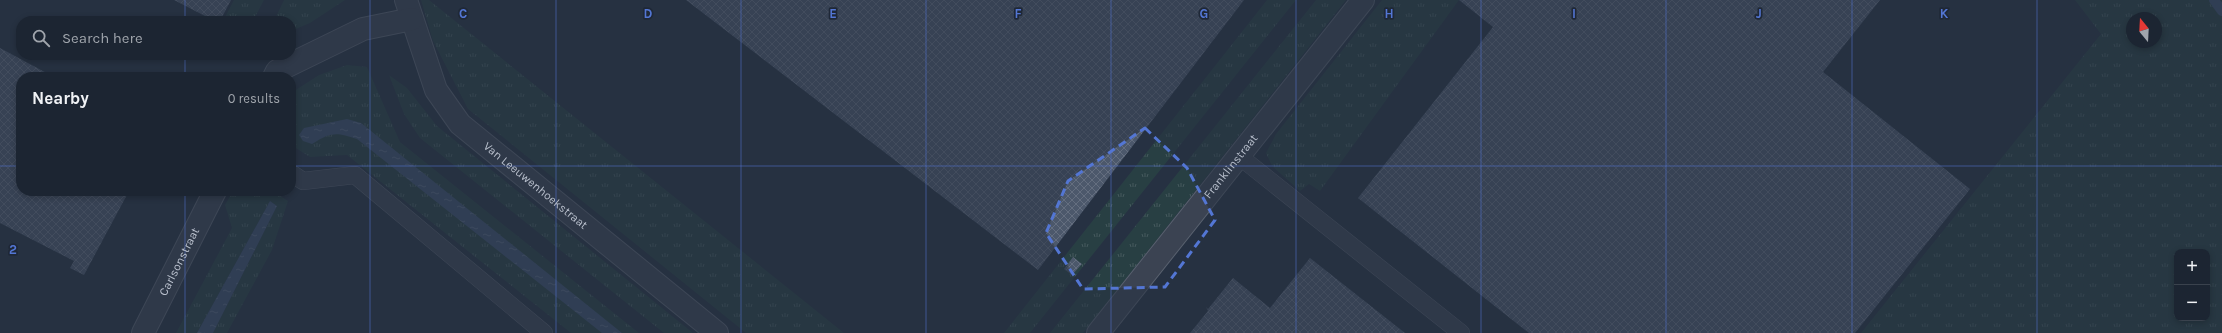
<!DOCTYPE html>
<html lang="en">
<head>
<meta charset="utf-8">
<style>
  :root { --surface:#1c2532; --page:#29313e; --text:#f1f3f6; --muted:#a0a5ac; --line:#3a424d }
  body { margin:0; font-family:Karla,sans-serif; background:var(--page); color:var(--text) }
  .controls { position:absolute; right:12px; bottom:12px; display:grid; overflow:hidden; border-radius:8px; box-shadow:0 2px 6px #0003 }
  .controls button { width:36px; height:36px; display:grid; place-items:center; padding:0; border:0; border-bottom:1px solid var(--line); background:var(--surface); color:var(--text); font:20px sans-serif }
  .compass { position:absolute; left:2126px; top:12px; width:36px; height:36px; border-radius:50%; background:var(--surface); box-shadow:0 2px 6px #0003; rotate:342deg }
  .list { margin:0; padding:0; list-style:none }
  h2 { display:flex; justify-content:space-between; align-items:center; height:52px; margin:0; padding:0 16px; font-size:17px }
  h2 small { font-size:13px; font-weight:400; color:var(--muted) }
  .icon { flex:none; width:22px; height:22px; fill:none; stroke:currentColor; stroke-width:2; stroke-linecap:round; stroke-linejoin:round }
  .map { position:relative; flex:none; width:2222px; height:333px; overflow:hidden }
  .search { position:absolute; background:var(--surface); box-shadow:0 2px 6px #0003; left:16px; top:16px; width:280px; height:44px; display:flex; align-items:center; gap:10px; box-sizing:border-box; padding:0 14px; border-radius:16px; color:var(--muted); font-size:15px }
  .panel { position:absolute; background:var(--surface); box-shadow:0 2px 6px #0003; left:16px; top:72px; width:280px; height:124px; border-radius:16px }
  .map>svg:first-child { display:block }
  .grass { fill:url(#grass-tufts); fill-rule:evenodd }
  .water { fill:url(#water-ripples) }
  .lines { fill:none; stroke-linecap:round; stroke-linejoin:round }
  .stream { stroke:#3c4e6b; stroke-width:10 }
  .building { fill:url(#building-cross-hatch) }
  .service-casing { stroke:#59616f; stroke-width:18 }
  .minor-casing { stroke:#59616f; stroke-width:24 }
  .service { stroke:#3b4352; stroke-width:17 }
  .minor { stroke:#3b4352; stroke-width:22 }
  .marked { fill:none; stroke:#5376d4; stroke-width:3; stroke-dasharray:8 5; stroke-linejoin:round }
  .grid { fill:none; stroke:#5376d4; stroke-width:1; stroke-opacity:0.55 }
  .labels { text-anchor:middle; dominant-baseline:central; stroke-width:3.5; stroke-linejoin:round; paint-order:stroke }
  .street-label { font-size:12px; fill:#b8bfcc; stroke:#1f2837 }
  .grid-label { font-size:13px; text-anchor:middle; font-weight:bold; fill:#5376d4; stroke:#1f2837; stroke-width:3.5; stroke-linejoin:round; paint-order:stroke }
</style>
</head>
<body>
<div class="map">
<svg width="2222" height="333" viewBox="0 0 2222 333">
  <defs>
    <pattern id="grass-tufts" width="24" height="20" patternUnits="userSpaceOnUse"><rect width="24" height="20" fill="#283f43"/><path d="M3 7l-1-3M5 7V3M7 7l1-3M15 17l-1-3M17 17v-4M19 17l1-3" fill="none" stroke="#45595d"/></pattern>
    <pattern id="water-ripples" width="26" height="14" patternUnits="userSpaceOnUse"><rect width="26" height="14" fill="#3c4e6b"/><path d="M2 4q2-2 4 0t4 0M15 11q2-2 4 0t4 0" fill="none" stroke="#56667f"/></pattern>
    <pattern id="building-cross-hatch" width="8" height="8" patternUnits="userSpaceOnUse"><rect width="8" height="8" fill="#4c586b"/><path d="M0 0l8 8M0 8l8-8" fill="none" stroke="#646e7f"/></pattern>
  </defs>
  <rect width="100%" height="100%" fill="#263142"/>
  <path class="grass" d="M234,0H264L253,21H223Z
    M284,0H345L310,23L291,31V21H274Z
    M421,0H429L844,333H746L468,109L433,41Z
    M1267,0H1296L1030,333H1004Z
    M1316,0H1346L1083,333H1050Z
    M1382,0H1459L1320,191L1309,184L1300,191L1272,166L1266,153L1276,134Z
    M2075,0H2222V333H1861L2101,34ZM2132,18H2156V42H2132ZM2177,252H2207V318H2177Z
    M347,65L367,67L400,142L639,333H571L347,155L310,157L291,145V93L319,75Z
    M389,75L407,88L437,126L693,333H664L420,138L404,114Z
    M233,191H273L288,201L272,250L227,333H213L277,206L270,201L197,333H176L232,228L225,205Z"/>
  <path class="water" d="M347,119L361,123L622,333H602L357,139C336,132 331,132 312,144L303,141L299,135L304,128Z
    M270,201L277,206L213,333H197Z"/>
  <g class="lines">
    <path class="stream" d="M2214,0L2222,11"/>
  </g>
  <path class="building" d="M174,0H231L220,21H202L205,16Z
    M686,0H1244L1038,270Z
    M1459,0H1880L1823,72L1970,189L1855,333H1529L1358,198L1493,27Z
    M0,48L54,77H21V191H129L84,275L70,268L74,261L0,223Z
    M1073,257L1082,264L1072,275L1064,269Z
    M1310,258L1405,333H1190L1208,311L1206,307L1208,309L1233,278L1270,308Z"/>
  <g class="lines">
    <g class="service-casing">
      <path id="service" d="M1239,156L1461,333
        M291,173L303,181L355,175L544,333"/>
    </g>
    <g class="minor-casing">
      <g id="minor">
        <path id="s1" d="M406,0L436,90L460,124L717,333"/>
        <path d="M274,77L277,71L363,29L412,19"/>
        <path id="s2" d="M143,333L215,191"/>
        <path id="s3" d="M1098,333L1363,0"/>
      </g>
    </g>
    <use href="#service" class="service"/>
    <use href="#minor" class="minor"/>
  </g>
  <path d="M0 0H2222V333H0ZM1145,128L1187,168L1215,220L1165,287L1083,289L1046,233L1068,181Z" fill="#263142" fill-opacity=".55" fill-rule="evenodd"/>
  <path class="marked" d="M1145,128L1187,168L1215,220L1165,287L1083,289L1046,233L1068,181Z"/>
  <path class="grid" d="M185,0V21M370,0V333M556,0V333M741,0V333M926,0V333M1111,0V333M1296,0V333M1481,0V333M1666,0V333M1852,0V333M2037,0V333M185,55V77M0,166H21M291,166H2222M185,191V333"/>
  <g class="labels">
    <g class="street-label">
      <text stroke="none"><textPath href="#s3" startOffset="213">Franklinstraat</textPath></text>
      <text stroke="none"><textPath href="#s1" startOffset="234">Van Leeuwenhoekstraat</textPath></text>
      <text stroke="none"><textPath href="#s2" startOffset="80">Carlsonstraat</textPath></text>
    </g>
  </g>
  <g class="grid-label">
    <text x="463" y="18">C</text>
    <text x="648" y="18">D</text>
    <text x="833" y="18">E</text>
    <text x="1018" y="18">F</text>
    <text x="1204" y="18">G</text>
    <text x="1389" y="18">H</text>
    <text x="1574" y="18">I</text>
    <text x="1759" y="18">J</text>
    <text x="1944" y="18">K</text>
    <text x="13" y="254">2</text>
  </g>
</svg>
<div class="controls">
<button>+</button>
<button>−</button>
</div>
<svg class="compass" viewBox="-18 -18 36 36"><path d="M0-13l5 13h-10z" fill="#e53935"/><path d="M0 13l5-13h-10z" fill="#a0a5ac"/></svg>
<div class="search"><svg class="icon" aria-label="search" viewBox="0 0 24 24"><circle cx="10" cy="10" r="6"/><path d="M15 15l6 6"/></svg>Search here</div>
<section class="panel">
<h2>Nearby<small>0 results</small></h2>
<ul class="list">
</ul>
</section>
</div>
</body>
</html>
